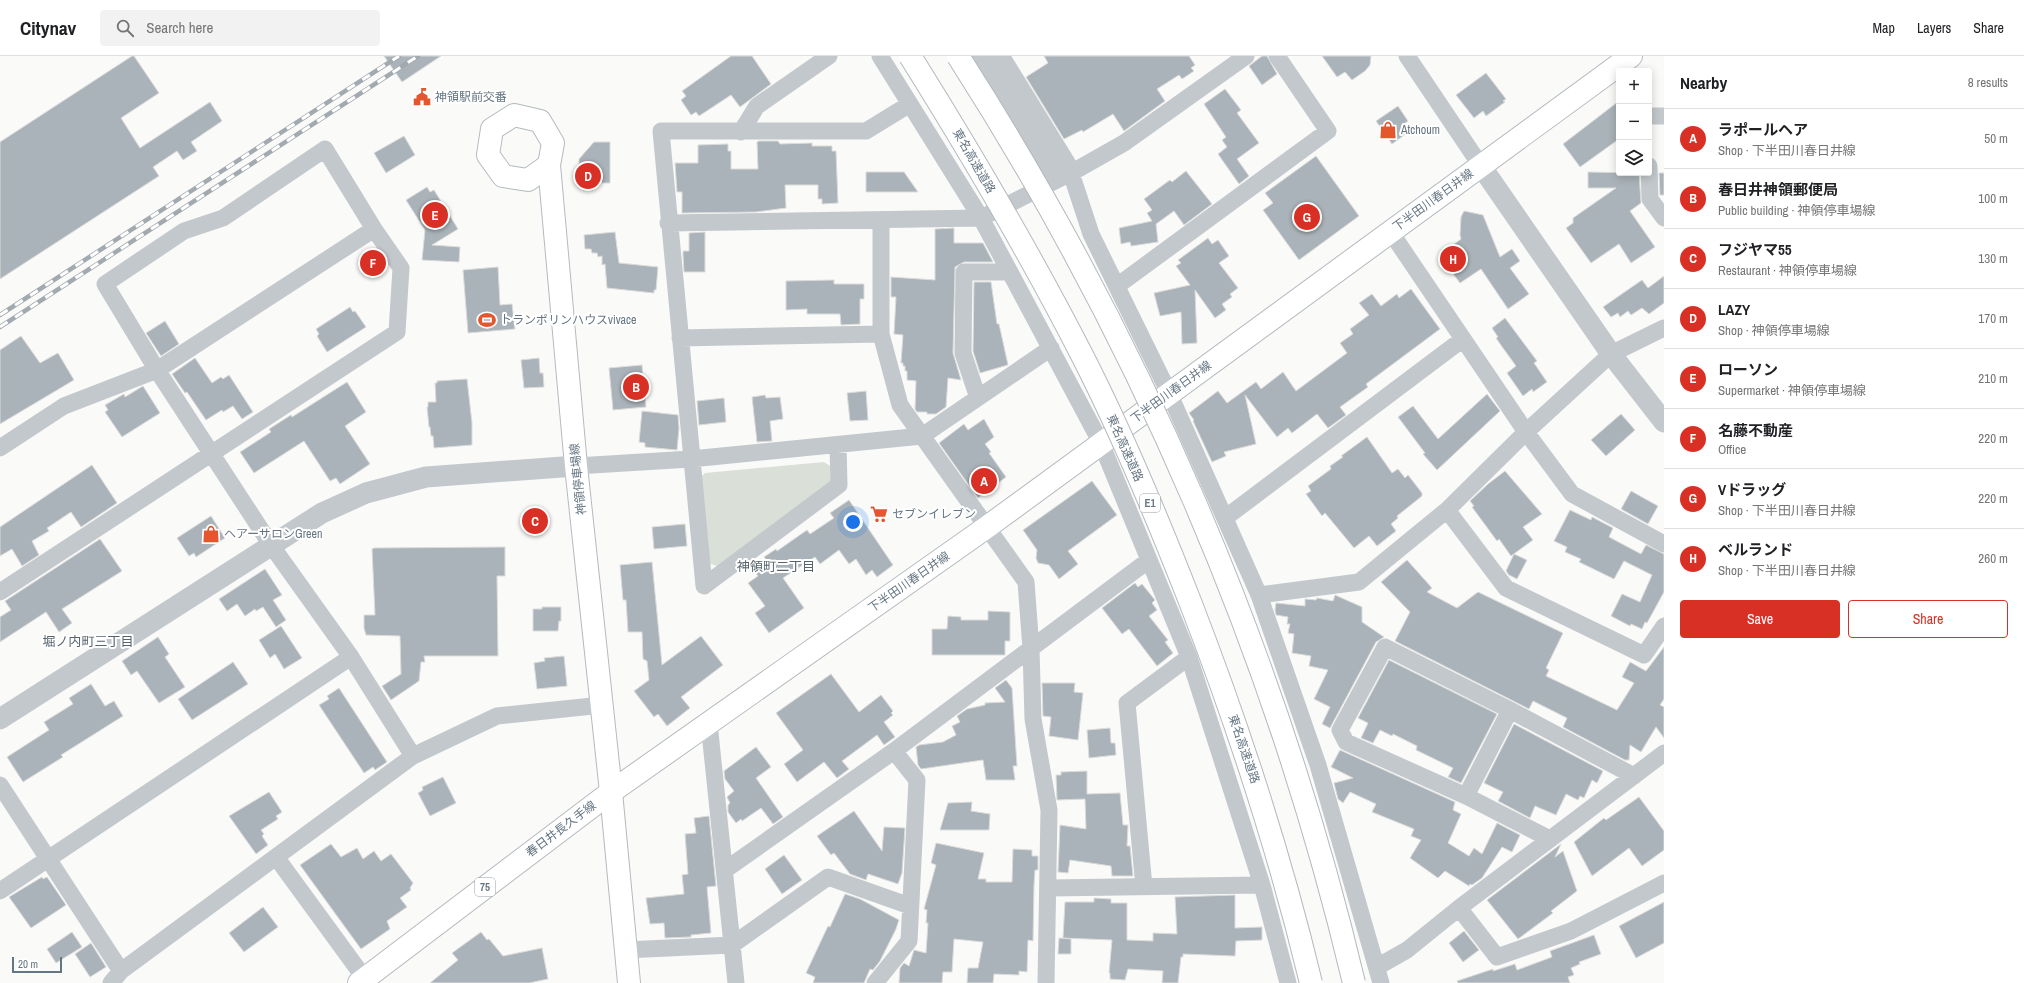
<!DOCTYPE html>
<html lang="en">
<head>
<meta charset="utf-8">
<style>
  :root { --surface:#fff; --page:#f2f2f2; --text:#202124; --muted:#757577; --line:#e0e0e0; --accent:#d93025 }
  body { margin:0; font-family:"Archivo Narrow","Noto Sans JP",sans-serif; background:var(--page); color:var(--text) }
  .controls { position:absolute; right:12px; top:12px; display:grid; overflow:hidden; border-radius:4px; box-shadow:0 2px 10px #0003 }
  .controls button { width:36px; height:36px; display:grid; place-items:center; padding:0; border:0; border-bottom:1px solid var(--line); background:var(--surface); color:var(--text); font:20px sans-serif }
  .scale { position:absolute; left:12px; bottom:10px; width:50px; box-sizing:border-box; padding-left:4px; border:2px solid #657683; border-top:0; font-size:11px; line-height:14px; white-space:nowrap; color:#657683; -webkit-text-stroke:3px #fff; paint-order:stroke }
  .you { position:absolute; left:853px; top:466px; width:14px; height:14px; margin:-10px; border:3px solid #fff; border-radius:50%; background:#1a73e8; box-shadow:0 0 0 6px #1a73e833 }
  .badge { display:grid; place-items:center; width:26px; height:26px; border-radius:50%; background:var(--accent); color:#fff; font-size:13px; font-weight:700 }
  .pin { position:absolute; translate:-50% -50%; border:2px solid #fff; box-shadow:0 1px 4px #0006 }
  .list { margin:0; padding:0; list-style:none }
  h2 { display:flex; justify-content:space-between; align-items:center; height:52px; margin:0; padding:0 16px; font-size:17px }
  h2 small { font-size:13px; font-weight:400; color:var(--muted) }
  .list li { display:grid; grid-template-columns:26px 1fr auto; gap:12px; align-items:center; box-sizing:border-box; height:60px; padding:0 16px; border-top:1px solid var(--line) }
  .list b { display:block; font-size:15px; white-space:nowrap }
  .list p { margin:0; font-size:13px; white-space:nowrap; color:var(--muted) }
  .list em { font-size:13px; font-style:normal; color:var(--muted) }
  .actions { display:flex; gap:8px; padding:12px 16px }
  .actions a { flex:1; padding:9px 0; border:1px solid var(--accent); border-radius:4px; text-align:center; font-size:14px; color:var(--accent) }
  .actions .main { background:var(--accent); color:#fff }
  .icon { flex:none; width:22px; height:22px; fill:none; stroke:currentColor; stroke-width:2; stroke-linecap:round; stroke-linejoin:round }
  .map { position:relative; flex:none; width:1664px; height:927px; overflow:hidden }
  header { display:flex; align-items:center; gap:24px; box-sizing:border-box; height:56px; padding:0 20px; background:var(--surface); border-bottom:1px solid var(--line) }
  header strong { font-size:19px }
  nav { display:flex; gap:22px; margin-inline-start:auto; font-size:14px }
  .search { width:280px; height:36px; background:var(--page); display:flex; align-items:center; gap:10px; box-sizing:border-box; padding:0 14px; border-radius:4px; color:var(--muted); font-size:15px }
  main { display:flex }
  aside { flex:1; background:var(--surface) }
  .map>svg:first-child { display:block }
  .park { fill:#dadfd7 }
  .building { fill:#aab3b9; stroke:#dcdcda }
  .lines { fill:none; stroke-linecap:round; stroke-linejoin:round }
  .secondary-casing { stroke:#b3babf; stroke-width:24 }
  .primary-casing { stroke:#b5babe; stroke-width:24 }
  .minor { stroke:#c3c8cc; stroke-width:17 }
  .tertiary { stroke:#c3c8cc; stroke-width:21 }
  .secondary { stroke:#fff; stroke-width:22 }
  .primary { stroke:#fff; stroke-width:22 }
  .rail-casing { stroke:#a2aab0; stroke-width:4.5 }
  .rail { stroke:#fff; stroke-width:3; stroke-dasharray:9; stroke-linecap:butt }
  .motorway-bridge-casing { stroke:#b4b9bd; stroke-width:24; stroke-linecap:butt }
  .motorway-bridge { stroke:#fff; stroke-width:22 }
  .labels { text-anchor:middle; dominant-baseline:central; stroke-width:4; stroke-linejoin:round; paint-order:stroke }
  .shield { fill:#fff; stroke:#939fa8; stroke-width:1 }
  .shield-label { font-size:11px; font-weight:bold; fill:#657683 }
  .poi-label { font-size:12px; fill:#657683; stroke:#fff; text-anchor:start }
  .street-label { font-size:12px; fill:#657683; stroke:#fff }
  .neighbourhood-label { font-size:13px; fill:#57646e; stroke:#fff }
</style>
</head>
<body>
<header>
<strong>Citynav</strong>
<div class="search"><svg class="icon" aria-label="search" viewBox="0 0 24 24"><circle cx="10" cy="10" r="6"/><path d="M15 15l6 6"/></svg>Search here</div>
<nav><a>Map</a><a>Layers</a><a>Share</a></nav>
</header>
<main>
<div class="map">
<svg width="1664" height="927" viewBox="0 0 1664 927">
  <rect width="100%" height="100%" fill="#fafaf8"/>
  <path class="park" d="M824,406L830,410L832,427L720,511L708,507L700,422L705,417Z"/>
  <path class="building" d="M132,0H134L159,37L121,62L140,92L210,46L222,65L191,86L197,95L183,104L177,95L153,111L159,120L0,223V86Z
    M384,0H441L402,26Z
    M731,0H752L771,28L740,51L731,39L699,60L696,56L691,59L681,44L686,40L682,35Z
    M1044,0H1189L1195,9L1191,12L1194,15L1182,23L1179,19L1157,33L1165,45L1124,75L1113,58L1083,76L1082,74L1064,83L1026,21L1048,7Z
    M1262,0H1267L1277,18L1262,29L1249,10Z
    M1322,0H1371L1370,9L1365,15L1352,24L1345,16L1337,21Z
    M1486,17L1506,43L1503,45L1505,46L1486,60L1483,55L1474,62L1456,39Z
    M1225,33L1241,54L1237,57L1259,87L1237,103L1249,120L1239,128L1218,98L1227,91L1222,84L1226,81L1204,48Z
    M1619,45V83L1580,111L1563,88Z
    M1398,50L1408,65L1401,70L1407,77L1392,88L1376,65Z
    M404,80L415,99L386,117L374,97Z
    M759,85H778L780,88L812,87V90H832V95H836L838,147L822,148V143H818V129H785L786,152L756,156L682,157V136H677L675,107H698V89L728,88V95H731V113H758L757,86Z
    M594,86H610V127H596V131H579V103Z
    M1316,100L1359,160L1299,204L1263,154L1273,147L1265,137Z
    M1186,115L1212,148L1184,169L1174,155L1156,168L1158,186L1131,190L1130,186L1121,188L1119,172L1152,165L1147,157L1152,154L1144,143L1170,124L1172,126Z
    M866,116H904L918,136H866Z
    M1588,116L1639,117L1641,147L1630,155L1655,191L1631,207L1619,188L1591,207L1566,172L1573,167V162L1616,132H1588Z
    M1659,117H1664V139H1660Z
    M427,131L430,136L434,134L458,173L432,189L460,191L459,206L422,204L425,174L406,144Z
    M1464,155L1483,159L1500,201L1512,193L1520,205L1510,212L1529,238L1508,253L1481,213L1460,227L1439,199L1461,183L1460,179L1461,161Z
    M954,172V187H983L993,206H964L955,211L953,297L961,324L948,322L946,351L936,358H927V356H917L915,353L916,325L907,324V315H905V310H903V307H901L903,279L894,278L896,241H891V221L935,224V173Z
    M615,176L619,207L658,211L656,234H654V237L607,232L605,208L602,209V200L598,201L597,197H592L591,193H585L584,179Z
    M705,176V216H684L683,199V195H689V177Z
    M1208,182L1212,188L1218,184L1229,200L1219,207L1238,232L1230,238L1232,241L1222,248L1226,254L1215,262L1195,234L1197,287L1182,288L1181,256L1160,260L1154,237L1190,229L1176,210L1181,207L1178,204Z
    M376,194L385,207L369,218L359,205Z
    M498,211L500,249L512,248L515,273L468,277L463,214Z
    M1664,220V247L1649,258L1642,252L1631,259L1628,255L1620,261L1618,257L1611,261L1603,251L1642,224L1648,232Z
    M834,224V228H864V243H860V268L841,269L840,258H807V253L786,254V225Z
    M974,226H991L997,268H999L1008,309L980,317L973,295Z
    M1411,233L1440,273L1366,328L1368,331L1340,351L1346,359L1328,372L1317,358L1292,377L1288,372L1277,381L1245,339L1256,388L1224,396L1226,400L1212,406L1193,365L1194,364L1189,357L1218,335L1227,347L1256,326L1261,333L1283,316L1296,335L1347,297L1340,287L1353,278L1350,273L1369,259L1359,247L1372,238L1381,250L1397,238L1399,242Z
    M350,251L353,256L355,255L366,271L327,296L317,280L319,278L316,273Z
    M1505,262L1537,305L1534,307L1547,326L1533,336L1532,333L1523,340L1507,317L1516,310L1503,292L1496,282L1498,281L1492,272Z
    M165,265L179,288L161,300L146,277Z
    M21,280L40,307L58,297L74,324L0,368V294Z
    M195,302L212,327L221,321L223,323L229,319L253,356L242,363L233,350L223,356L222,354L206,364L187,336L185,337L172,318Z
    M539,302L540,317H543L544,331L524,332L521,304Z
    M642,309L646,351L613,354L609,312Z
    M467,323L472,367V389L434,392L433,380H431L430,371H429L427,351H428V346H436L435,327H437V325Z
    M347,326L366,356L345,370L370,408L340,428L336,422L330,425L304,385L254,417L240,396L271,376L269,373L291,359L292,361Z
    M143,330L160,357L122,381L105,356L108,354L105,349L124,338L125,341Z
    M866,335L868,364L850,365L847,337Z
    M1487,338L1500,355L1437,414L1423,398L1425,397L1398,361L1413,350L1438,383Z
    M765,339L766,342L780,341L783,363L770,365L772,385L757,386L752,341Z
    M724,342L726,366L699,369L697,345Z
    M642,355L678,359L679,372L677,394L645,391V387L639,386Z
    M1621,358L1635,374L1606,400L1591,384Z
    M984,363L994,381L985,388L991,396L989,397L1006,421L978,442L939,387L964,368L968,374Z
    M1367,381L1392,417L1398,413L1405,422L1408,419L1422,437V440L1397,460L1398,462L1391,468L1396,475L1377,490L1369,480L1354,492L1325,457L1322,460L1306,438L1311,435L1308,430L1331,413L1330,410L1343,401L1341,400Z
    M92,409L117,447L81,471L71,456L47,472L49,475L32,485L39,499L22,510L12,493L0,500V471Z
    M1505,415L1542,458L1523,471L1533,484L1511,500L1499,483L1497,485L1472,451L1474,450L1470,445L1488,428Z
    M1092,425L1117,459L1068,495L1078,508L1059,523L1049,509L1038,507L1036,502L1037,494L1023,474Z
    M1631,435L1658,450L1648,468L1621,453Z
    M849,444L893,509L877,521L872,514L866,519L856,503L849,508L839,494L820,508L815,501L783,522L804,552L769,577L755,557L765,550L748,527L758,520L755,516L768,506L764,501L776,493L777,495L807,474L810,478L834,462L830,457Z
    M1570,454L1591,464L1592,461L1613,472L1609,481L1641,498L1646,489L1664,498V536L1647,567L1645,566L1642,573L1631,568L1630,570L1611,560L1622,538L1640,546L1652,519L1624,505L1614,523L1579,506L1581,503L1565,496L1567,491L1554,485Z
    M211,460L225,482L196,501L194,497L189,500L177,482Z
    M685,468L687,490L654,493L652,471Z
    M100,483L122,515L62,553L72,567L59,576L46,556L0,586V561L11,554L5,545Z
    M505,491V520H497L498,600H424L425,606H421L419,625L391,644L382,630L401,618L400,580L366,579L364,572V559H375L372,493L374,492Z
    M1514,498L1527,504L1517,523L1509,519L1506,515Z
    M1407,504L1432,532L1427,536L1457,552L1478,536L1563,577L1546,612L1549,614L1546,620L1617,654L1634,627L1622,621L1630,606L1646,615L1664,591V643L1660,649L1664,651V682L1656,671L1641,696L1630,689L1629,704H1625L1563,671L1567,662L1533,645L1529,653L1395,585L1410,556L1381,526Z
    M652,506L662,609L701,580L723,609L681,641L690,652L667,670L658,658L654,661L634,635L649,624L647,605L643,603L642,576H628L626,544H623L620,509Z
    M265,513L282,539L273,544L286,564L276,571L263,551L256,555L255,553L245,560L237,548L227,555L219,543Z
    M1135,527L1138,531L1142,528L1155,544L1152,547L1157,554L1149,560L1168,584L1165,586L1173,597L1157,610L1129,573L1122,578L1102,552Z
    M1335,539L1362,551V566L1384,581L1376,586L1330,672L1322,668L1330,651L1314,643L1328,614L1309,610L1311,600L1292,597L1294,578L1288,577L1290,568H1287L1288,561L1276,559L1275,554L1276,547L1305,550V543L1316,544L1317,542L1333,545Z
    M542,551H561V565H559L558,575H533V553H542Z
    M988,555L1010,556V585H1005V599H932V573H947L948,560L961,561V564H988Z
    M281,570L302,602L284,613L275,598L270,602L259,584Z
    M158,581L169,598L165,601L185,631L159,647L137,615L131,619L122,605Z
    M564,600L567,630L537,633L534,607L545,605L544,602Z
    M1389,604L1497,658L1461,727L1448,721L1453,712L1416,694L1417,690L1393,678L1392,680L1380,674L1373,687L1361,682L1368,667L1358,662Z
    M233,606L248,628L192,664L178,643Z
    M831,618L859,656L881,639L893,655L891,657L893,659L884,666L895,681L884,689L877,679L842,705L849,713L837,722L824,706L797,726L784,708L803,694L776,657Z
    M1006,624L1012,632L1017,710H1013L1015,724H986L983,704L921,713L918,709L916,691L919,689L943,686L956,679L952,670L960,666L957,660L967,653L985,649V647L1005,646L995,632Z
    M1042,627H1075L1074,636L1083,637L1078,684L1049,680L1051,661L1043,660Z
    M91,628L105,650L114,645L123,660L61,699L63,701L23,726L7,701L49,674L44,666L73,648L69,642Z
    M339,632L387,706L375,714L373,711L364,717L319,649L329,643L327,640Z
    M1514,668L1603,715L1597,727L1592,724L1584,742L1580,740L1578,744L1566,738L1556,759L1535,750L1530,762L1498,745L1503,736L1484,727Z
    M1110,672L1111,687H1115L1116,699L1089,702L1087,674Z
    M756,691L771,711L756,722L783,761L773,768L761,752L742,765L741,763L736,767L728,756V749L730,747L727,741L734,735L725,723L724,715Z
    M1340,694L1455,746L1453,754L1461,758L1448,787L1469,800L1474,792L1482,798L1497,767L1520,779L1512,796L1502,791L1482,822L1472,829L1470,828L1469,830L1445,815L1438,822L1410,802L1421,784L1411,780L1414,773L1372,756L1376,748L1350,736L1343,747L1338,743L1334,727L1353,722L1331,711Z
    M1087,715V738L1120,737L1123,769H1128L1127,790H1130L1133,820H1112L1111,810L1070,804L1068,817L1058,816L1060,769L1086,773L1085,743L1057,744L1056,719H1061V716Z
    M443,721L456,747L430,760L418,737L423,734L422,731Z
    M269,736L282,756L276,760L278,763L261,774L264,778L262,780L268,789L256,798L229,760Z
    M1639,741L1664,775V794L1642,810L1629,792L1592,820L1574,786L1604,762L1606,764Z
    M972,746L971,755L990,758L989,774H940L948,747Z
    M854,755L882,795L884,771L905,772L902,817L898,828L868,818L866,824L850,818L834,797L831,799L817,780Z
    M709,760L716,830L707,831L711,877L691,879V881L665,882L664,867L650,868L646,842L684,838L682,819L688,818L685,778L696,777L694,762Z
    M936,787L984,797L978,823H986V826H1012L1013,793L1032,794V800H1038V814H1035L1034,829L1033,885L1028,884L1027,916L1019,915V919L994,918L993,927H967L968,912H978L983,886L954,883L952,916H943L942,927H899L900,912L904,907L909,910L914,894L926,897L928,867H926L927,854L924,853L936,809L931,807Z
    M331,788L341,801L357,792L363,803L374,795L381,805L391,798L413,827L410,832L411,834L400,842L407,851L387,865L390,873L361,893L300,809Z
    M1561,788L1555,801L1563,795L1577,835L1551,855L1553,857L1518,883L1487,844Z
    M784,799L802,824L782,838L765,813Z
    M42,821L43,823L47,821L66,849L31,872L9,841Z
    M845,838L860,843L899,864L896,873L880,905L873,914L870,913L864,927H813L815,921L806,917L828,870L830,871Z
    M1235,839V872L1262,871V884L1236,885L1235,900L1183,898V901H1181L1178,927H1162L1163,915L1128,913L1125,924L1110,923V917H1109L1112,884L1063,882L1065,846H1094V842L1111,843V847H1127V884L1153,885V877L1177,878L1175,841Z
    M1664,846V887L1636,902L1619,870Z
    M263,851L278,871L244,896L229,877Z
    M1464,875L1479,894L1463,906L1449,887Z
    M72,876L82,891L56,907L47,893Z
    M481,876L487,884L489,883L503,900L542,892L548,923L529,927H430L458,904L452,897Z
    M1594,879L1601,898L1579,906L1580,908L1571,912L1574,919L1568,921L1570,927H1458L1457,925L1493,913V915L1515,908L1517,914L1552,901L1550,895Z
    M1059,882L1071,883V898H1058Z
    M91,887L106,911L90,921L75,898Z"/>
  <g class="lines">
    <g class="secondary-casing">
      <path id="secondary" d="M549,109L528,124L503,120L488,99L492,73L514,59L540,65L553,87L549,109L576,410L611,736L987,471L1631,0"/>
    </g>
    <g class="primary-casing">
      <path id="primary" d="M611,736L629,927
        M359,927L611,736"/>
    </g>
    <path class="minor" d="M880,0L981,162L1101,387L1189,601L1262,829L1288,927
      M980,0L1055,125
      M1407,0L1481,110
      M1649,60H1664
      M741,76L757,50L829,0
      M1649,110L1650,143L1664,162
      M1071,117L1091,178L1169,337L1259,539L1318,709L1381,927
      M881,164V278L900,349L1026,526L1031,593L1033,663L1049,754L1046,927
      M668,167L981,162L1071,117L1124,87L1246,0
      M1390,175L1526,376L1572,438L1664,488
      M1117,230L1328,75L1277,0
      M680,282L881,278
      M978,342L963,297L964,216H1010
      M0,392L64,350L157,314L374,173
      M576,410L691,403L922,380L1051,292
      M1447,454L1506,532L1644,599L1664,570
      M1225,462L1463,283
      M704,530L661,75H866L910,48
      M704,530L839,429L838,389
      M0,536L397,276L401,212L374,173L325,93L223,162L184,175L105,228L157,314L271,489L351,601L413,700
      M1259,539L1359,526L1447,454L1526,376L1611,298L1664,272
      M709,667L736,927
      M0,729L121,915
      M1466,740L1510,654
      M1550,783L1466,740L1346,686L1340,674L1385,591L1510,654L1634,720
      M276,801L368,927
      M725,814L894,695L1149,504
      M1144,831L1127,647L1189,601
      M1049,832L1262,829
      M0,835L351,601
      M1459,852L1497,901L1571,875L1664,827
      M625,894L732,889L828,821L910,850
      M1377,911L1407,894L1459,852L1664,697
      M111,927L121,915L413,700L497,660L602,649
      M875,927L909,885L917,724L894,695"/>
    <path class="tertiary" d="M999,0L1071,117
      M1481,110L1611,298L1664,366
      M0,663L322,457L366,437L426,421L576,410"/>
    <use href="#secondary" class="secondary"/>
    <use href="#primary" class="primary"/>
    <g class="rail-casing">
      <path id="rail" d="M0,259L399,0
        M0,271L418,0"/>
    </g>
    <use href="#rail" class="rail"/>
    <g class="motorway-bridge-casing">
      <path id="motorway-bridge" d="M910,0C972,99 1032,201 1085,305C1125,384 1159,466 1191,548C1239,672 1280,798 1311,927
        M958,0C1140,284 1276,598 1354,927"/>
    </g>
    <use href="#motorway-bridge" class="motorway-bridge"/>
  </g>
  <defs>
    <g id="civic-bare" transform="scale(1.38)"><path d="M-.6-6.5H3V-4.5H.6V-3L4-1V1h2V6H-6V1h2V-1L-.6-3ZM-1.2 2.5V6h2.4V2.5Z" fill="#e4572e" stroke="#fff" stroke-width="2.5" paint-order="stroke"/></g>
    <g id="shop-bare" transform="scale(1.38)"><path d="M-5-2.5h2.3a2.7 3.5 0 0 1 5.4 0H5L5.5 6h-11ZM-1.5-2.5h3a1.5 2.3 0 0 0-3 0Z" fill="#e4572e" stroke="#fff" stroke-width="2.5" paint-order="stroke"/></g>
    <g id="stadium-bare" transform="scale(1.38)"><path d="M0-5a6.5 5 0 1 0 0 10a6.5 5 0 1 0 0-10ZM-3.5-1.8h7v3.6h-7Z" fill="#e4572e" stroke="#fff" stroke-width="2.5" paint-order="stroke"/></g>
    <g id="supermarket-bare" transform="scale(1.38)"><path d="M-6-5.5h2.5l.6 2H6L4.5 2H-2.5L-4.4-4H-6ZM-1.5 3.2a1.3 1.3 0 1 0 .1 0ZM3 3.2a1.3 1.3 0 1 0 .1 0Z" fill="#e4572e" stroke="#fff" stroke-width="2.5" paint-order="stroke"/></g>
  </defs>
  <g fill-rule="evenodd">
    <use href="#civic-bare" x="422" y="41"/>
    <use href="#shop-bare" x="1388" y="74"/>
    <use href="#stadium-bare" x="487" y="264"/>
    <use href="#supermarket-bare" x="879" y="458"/>
    <use href="#shop-bare" x="211" y="478"/>
  </g>
  <g class="labels">
    <g class="shield">
      <rect x="1140" y="438" width="20" height="18" rx="3"/>
      <rect x="475" y="822" width="20" height="18" rx="3"/>
    </g>
    <g class="shield-label">
      <text x="1150" y="447">E1</text>
      <text x="485" y="831">75</text>
    </g>
    <g class="poi-label">
      <text x="435" y="41">神領駅前交番</text>
      <text x="1401" y="74">Atchoum</text>
      <text x="500" y="264">トランポリンハウスvivace</text>
      <text x="892" y="458">セブンイレブン</text>
      <text x="224" y="478">ヘアーサロンGreen</text>
    </g>
    <g class="street-label">
      <text transform="translate(974 105) rotate(60)">東名高速道路</text>
      <text transform="translate(1433 144) rotate(-36)">下半田川春日井線</text>
      <text transform="translate(1171 336) rotate(-36)">下半田川春日井線</text>
      <text transform="translate(1125 392) rotate(66)">東名高速道路</text>
      <text transform="translate(578 423) rotate(-96)">神領停車場線</text>
      <text transform="translate(909 526) rotate(-35)">下半田川春日井線</text>
      <text transform="translate(1244 693) rotate(71)">東名高速道路</text>
      <text transform="translate(561 773) rotate(-37)">春日井長久手線</text>
    </g>
    <g class="neighbourhood-label">
      <text x="776" y="510">神領町二丁目</text>
      <text x="88" y="585">堀ノ内町三丁目</text>
    </g>
  </g>
</svg>
<div class="controls">
<button>+</button>
<button>−</button>
<button><svg class="icon" aria-label="layers" viewBox="0 0 24 24"><path d="M12 4l9 5-9 5-9-5zM3 14l9 5 9-5"/></svg></button>
</div>
<div class="scale">20 m</div>
<div class="you"></div>
<div class="pin badge" style="left:984px;top:425px">A</div>
<div class="pin badge" style="left:636px;top:331px">B</div>
<div class="pin badge" style="left:535px;top:465px">C</div>
<div class="pin badge" style="left:588px;top:120px">D</div>
<div class="pin badge" style="left:435px;top:159px">E</div>
<div class="pin badge" style="left:373px;top:207px">F</div>
<div class="pin badge" style="left:1307px;top:161px">G</div>
<div class="pin badge" style="left:1453px;top:203px">H</div>
</div>
<aside>
<h2>Nearby<small>8 results</small></h2>
<ul class="list">
<li><span class="badge">A</span><div><b>ラポールヘア</b><p>Shop · 下半田川春日井線</p></div><em>50 m</em></li>
<li><span class="badge">B</span><div><b>春日井神領郵便局</b><p>Public building · 神領停車場線</p></div><em>100 m</em></li>
<li><span class="badge">C</span><div><b>フジヤマ55</b><p>Restaurant · 神領停車場線</p></div><em>130 m</em></li>
<li><span class="badge">D</span><div><b>LAZY</b><p>Shop · 神領停車場線</p></div><em>170 m</em></li>
<li><span class="badge">E</span><div><b>ローソン</b><p>Supermarket · 神領停車場線</p></div><em>210 m</em></li>
<li><span class="badge">F</span><div><b>名藤不動産</b><p>Office</p></div><em>220 m</em></li>
<li><span class="badge">G</span><div><b>Vドラッグ</b><p>Shop · 下半田川春日井線</p></div><em>220 m</em></li>
<li><span class="badge">H</span><div><b>ベルランド</b><p>Shop · 下半田川春日井線</p></div><em>260 m</em></li>
</ul>
<div class="actions"><a class="main">Save</a><a>Share</a></div>
</aside>
</main>
</body>
</html>
